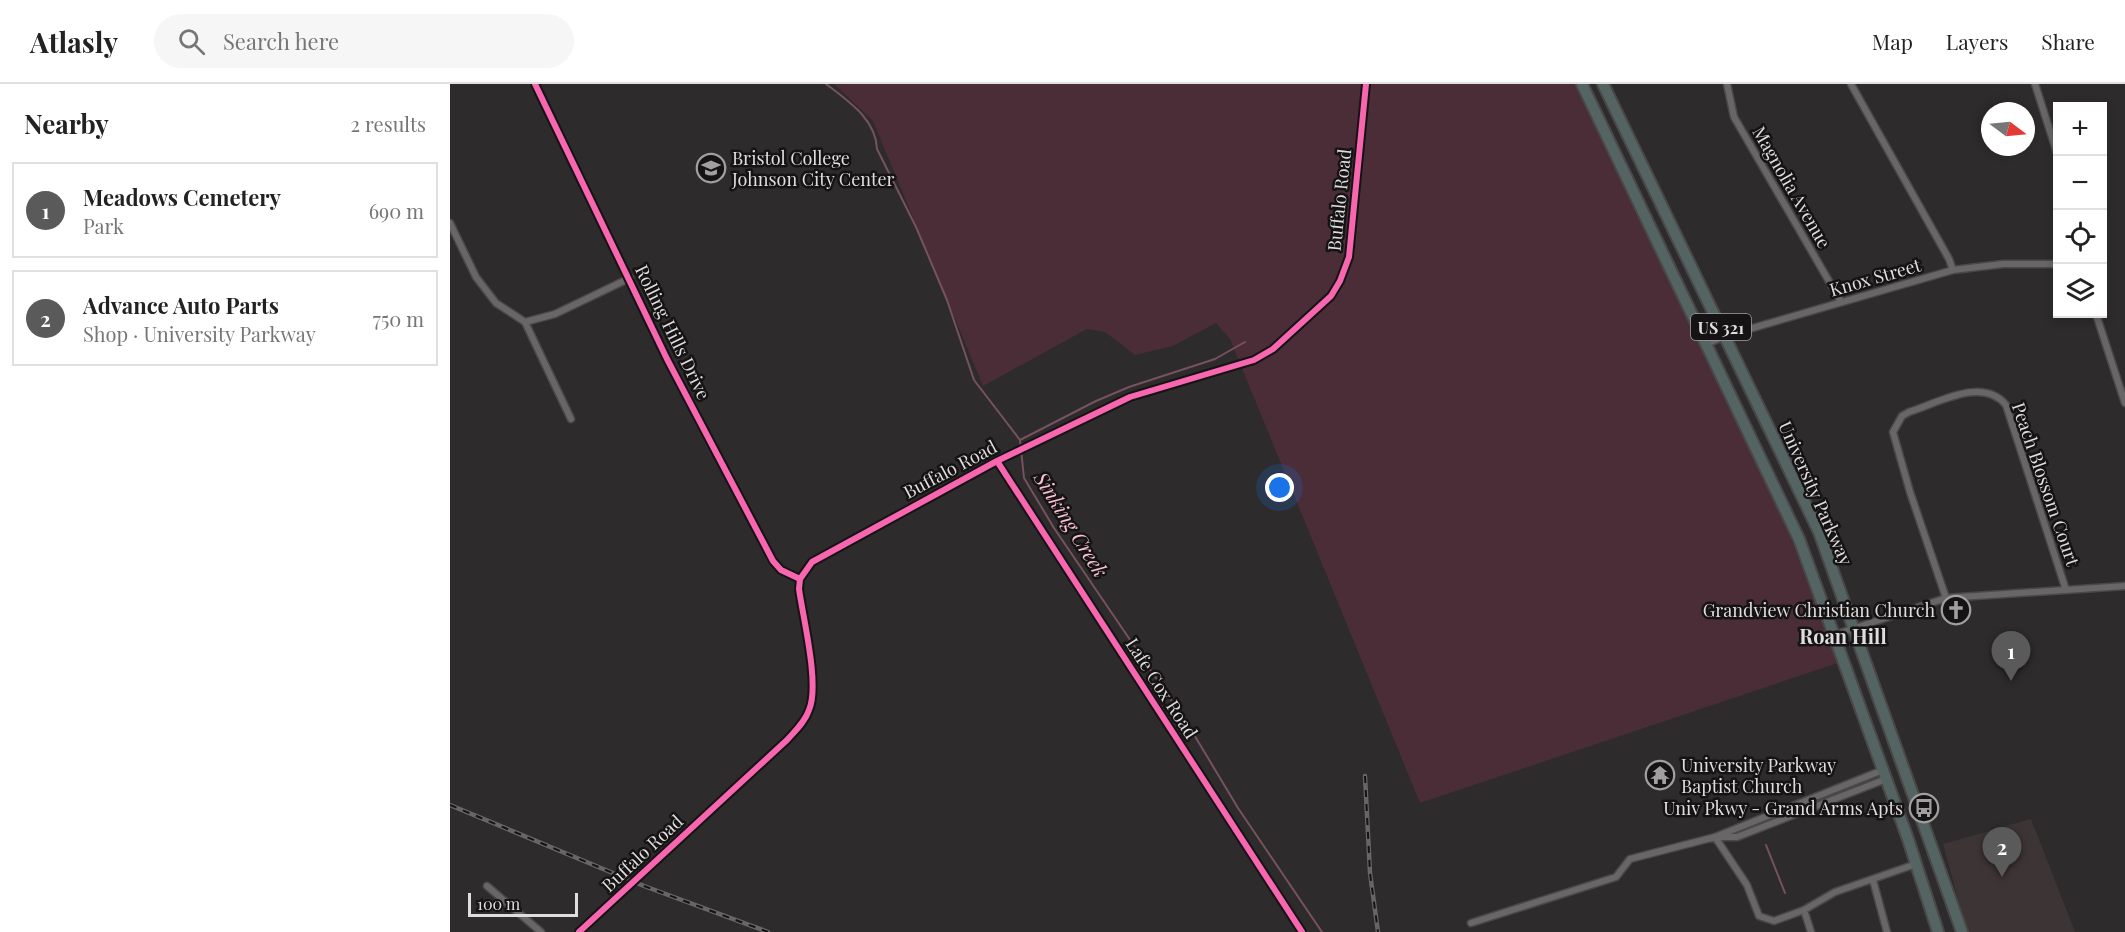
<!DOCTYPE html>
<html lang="en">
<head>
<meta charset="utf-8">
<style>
  :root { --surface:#fff; --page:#f6f6f6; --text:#222; --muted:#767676; --line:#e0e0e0; --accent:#5b5a5b }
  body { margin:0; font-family:"Playfair Display",serif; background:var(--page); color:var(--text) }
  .controls { position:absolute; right:18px; top:18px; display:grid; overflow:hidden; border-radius:0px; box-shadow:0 3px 9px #0003 }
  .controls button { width:54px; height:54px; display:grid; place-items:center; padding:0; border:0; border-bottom:2px solid var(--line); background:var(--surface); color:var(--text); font:30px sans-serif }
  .compass { position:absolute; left:1531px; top:18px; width:54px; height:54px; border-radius:50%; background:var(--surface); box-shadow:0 3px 9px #0003; rotate:106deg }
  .scale { position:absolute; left:18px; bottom:15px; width:110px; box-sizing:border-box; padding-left:6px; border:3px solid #dfddde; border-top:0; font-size:16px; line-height:21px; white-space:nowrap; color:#dfddde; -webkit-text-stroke:4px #151314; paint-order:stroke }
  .you { position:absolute; left:830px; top:404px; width:21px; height:21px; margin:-15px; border:4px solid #fff; border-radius:50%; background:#1a73e8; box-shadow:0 0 0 9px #1a73e833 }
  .badge { display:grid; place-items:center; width:39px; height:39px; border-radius:50%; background:var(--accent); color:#fff; font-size:20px; font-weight:700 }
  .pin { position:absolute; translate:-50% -50px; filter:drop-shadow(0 2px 3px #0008) }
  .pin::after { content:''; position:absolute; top:32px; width:21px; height:18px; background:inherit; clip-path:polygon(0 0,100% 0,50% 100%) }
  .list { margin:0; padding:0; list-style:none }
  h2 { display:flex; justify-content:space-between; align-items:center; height:78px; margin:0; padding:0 24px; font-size:26px }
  h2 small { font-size:20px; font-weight:400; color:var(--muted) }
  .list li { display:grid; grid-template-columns:39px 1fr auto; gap:18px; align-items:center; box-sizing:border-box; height:96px; margin:0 12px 12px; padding:0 12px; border:2px solid var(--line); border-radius:0px }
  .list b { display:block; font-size:22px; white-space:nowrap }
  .list p { margin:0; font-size:20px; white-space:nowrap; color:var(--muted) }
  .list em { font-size:20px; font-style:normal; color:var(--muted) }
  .icon { flex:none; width:33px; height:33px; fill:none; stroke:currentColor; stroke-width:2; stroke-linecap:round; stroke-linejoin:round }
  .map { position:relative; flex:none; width:1675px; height:848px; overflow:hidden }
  header { display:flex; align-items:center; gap:36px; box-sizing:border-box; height:84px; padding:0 30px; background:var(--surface); border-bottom:2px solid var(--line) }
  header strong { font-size:28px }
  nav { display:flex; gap:33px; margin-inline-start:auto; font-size:21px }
  .search { width:420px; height:54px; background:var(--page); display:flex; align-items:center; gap:15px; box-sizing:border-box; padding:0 21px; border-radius:33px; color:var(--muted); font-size:22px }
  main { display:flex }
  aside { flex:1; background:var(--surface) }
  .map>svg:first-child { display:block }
  .built { fill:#3d3436 }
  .green { fill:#4a2d37 }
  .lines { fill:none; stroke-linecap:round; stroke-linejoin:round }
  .stream { stroke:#77525e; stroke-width:2 }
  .street-casing { stroke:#4a4849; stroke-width:9 }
  .highway-casing { stroke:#4a4849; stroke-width:14 }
  .street { stroke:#686667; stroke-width:6 }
  .highway { stroke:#546462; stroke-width:10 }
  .rail-casing { stroke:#676666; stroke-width:4.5 }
  .rail { stroke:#151314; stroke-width:2; stroke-dasharray:7; stroke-linecap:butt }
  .cycleway-casing { stroke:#151314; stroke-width:10 }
  .cycleway { stroke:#f766af; stroke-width:6 }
  .labels { text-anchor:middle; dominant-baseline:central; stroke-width:5; stroke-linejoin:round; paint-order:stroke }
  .shield { fill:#151314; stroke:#a2a0a1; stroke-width:1.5 }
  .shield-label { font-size:16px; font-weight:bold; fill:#dfddde }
  .poi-label { font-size:18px; fill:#dfddde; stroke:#151314; text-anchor:start }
  .street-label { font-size:18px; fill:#dfddde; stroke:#151314 }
  .water-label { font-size:20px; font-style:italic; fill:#f9c1d2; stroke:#151314 }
  .neighbourhood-label { font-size:20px; font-weight:bold; fill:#dfddde; stroke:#151314 }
</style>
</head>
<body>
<header>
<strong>Atlasly</strong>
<div class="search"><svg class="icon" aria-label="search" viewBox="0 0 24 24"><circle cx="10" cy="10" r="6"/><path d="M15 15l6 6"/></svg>Search here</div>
<nav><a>Map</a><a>Layers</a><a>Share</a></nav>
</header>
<main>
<aside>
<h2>Nearby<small>2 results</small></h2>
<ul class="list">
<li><span class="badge">1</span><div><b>Meadows Cemetery</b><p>Park</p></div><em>690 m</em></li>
<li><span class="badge">2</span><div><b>Advance Auto Parts</b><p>Shop · University Parkway</p></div><em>750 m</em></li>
</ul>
</aside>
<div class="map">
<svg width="1675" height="848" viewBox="0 0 1675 848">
  <rect width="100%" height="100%" fill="#2d2b2c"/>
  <path class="built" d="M1581,735L1625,848H1517L1493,760Z"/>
  <path class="green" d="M384,0H1125L1335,439L1388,579L970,719L780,255L766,239L723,262L685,271L655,248L637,245L533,302L423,37Z"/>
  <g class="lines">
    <path class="stream" d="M376,0C398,17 426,35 427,65L466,143L497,216L524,296L570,356L574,394L604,444L740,644L788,724L872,848
      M570,356L646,317L679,303L765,275L795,258
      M1316,761L1335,809"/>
    <g class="street-casing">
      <path id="street" d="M85,0L217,275L323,477L331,486L350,495
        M1277,0L1284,33L1391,218
        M1401,0L1499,175L1503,186
        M1585,0L1608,72
        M0,139L26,193L46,219L75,238L121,335
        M1646,230L1675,319
        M75,238L105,230L180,194
        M1256,260L1275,252L1503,186L1553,180H1608
        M547,377L852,848
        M1496,514L1460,408L1443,348L1452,332L1459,328C1488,319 1533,292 1556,321L1616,506
        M1384,551L1496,514L1675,502
        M1265,753L1297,801L1309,832L1324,837L1354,826L1385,808L1466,780
        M1269,753H1287L1436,695
        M1423,796L1437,848
        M37,802L91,848
        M1354,826L1361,848
        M1021,839L1166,793L1180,775L1265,753L1433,686
        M129,848L337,656C345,647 355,638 359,626C370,601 353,534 349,505L350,495L362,478L547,377L680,313L804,276L823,265L881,212L890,197L899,173L916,0"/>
    </g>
    <g class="highway-casing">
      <path id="highway" d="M1132,0L1349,455L1458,755L1488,848
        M1153,0L1369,448L1512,848"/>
    </g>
    <use href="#street" class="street"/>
    <use href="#highway" class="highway"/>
    <g class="rail-casing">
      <path id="rail" d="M915,692L920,789L928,848
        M0,721L194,802L318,848"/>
    </g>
    <use href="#rail" class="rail"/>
    <g class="cycleway-casing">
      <path id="cycleway" d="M85,0L217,275L323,477L331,486L350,495
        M547,377L852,848
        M129,848L337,656C345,647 355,638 359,626C370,601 353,534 349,505L350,495L362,478L547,377L680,313L804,276L823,265L881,212L890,197L899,173L916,0"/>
    </g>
    <use href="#cycleway" class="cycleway"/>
  </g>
  <defs>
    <g id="school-ring" transform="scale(1.5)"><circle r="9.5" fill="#151314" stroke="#a19fa0" stroke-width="1.5"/><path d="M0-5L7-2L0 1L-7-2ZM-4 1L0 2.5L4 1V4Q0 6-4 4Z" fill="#a19fa0"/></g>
    <g id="church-ring" transform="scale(1.5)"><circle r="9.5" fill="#151314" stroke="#a19fa0" stroke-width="1.5"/><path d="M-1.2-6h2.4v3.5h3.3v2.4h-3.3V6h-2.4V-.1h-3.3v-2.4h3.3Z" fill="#a19fa0"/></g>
    <g id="temple-ring" transform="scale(1.5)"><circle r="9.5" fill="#151314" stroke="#a19fa0" stroke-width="1.5"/><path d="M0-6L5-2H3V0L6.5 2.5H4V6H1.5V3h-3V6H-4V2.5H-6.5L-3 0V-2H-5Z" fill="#a19fa0"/></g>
    <g id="bus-ring" transform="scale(1.5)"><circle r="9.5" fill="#151314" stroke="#a19fa0" stroke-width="1.5"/><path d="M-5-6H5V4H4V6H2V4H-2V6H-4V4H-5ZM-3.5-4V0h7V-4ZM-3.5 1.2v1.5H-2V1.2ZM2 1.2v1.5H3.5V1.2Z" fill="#a19fa0"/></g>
  </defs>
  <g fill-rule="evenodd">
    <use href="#school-ring" x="261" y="84"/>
    <use href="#church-ring" x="1506" y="526"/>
    <use href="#temple-ring" x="1210" y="691"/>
    <use href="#bus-ring" x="1474" y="724"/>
  </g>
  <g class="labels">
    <rect class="shield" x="1241" y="230" width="60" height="26" rx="4.5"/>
    <g class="shield-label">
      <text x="1271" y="243">US 321</text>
    </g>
    <g class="poi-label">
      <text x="282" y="74">Bristol College<tspan x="282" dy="21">Johnson City Center</tspan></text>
      <text x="1485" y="526" text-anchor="end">Grandview Christian Church</text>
      <text x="1231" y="681">University Parkway<tspan x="1231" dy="21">Baptist Church</tspan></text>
      <text x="1453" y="724" text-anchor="end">Univ Pkwy - Grand Arms Apts</text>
    </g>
    <g class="street-label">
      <text transform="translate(1342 103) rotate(60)">Magnolia Avenue</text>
      <text transform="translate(889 116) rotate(-84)">Buffalo Road</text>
      <text transform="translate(1425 193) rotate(-16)">Knox Street</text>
      <text transform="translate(223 248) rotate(64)">Rolling Hills Drive</text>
      <text transform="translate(500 385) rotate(-28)">Buffalo Road</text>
      <text transform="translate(1596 400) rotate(71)">Peach Blossom Court</text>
      <text transform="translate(1366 409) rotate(66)">University Parkway</text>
      <text transform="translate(712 604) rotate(57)">Lafe Cox Road</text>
      <text transform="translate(192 769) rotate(-43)">Buffalo Road</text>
    </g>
    <g class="water-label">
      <text transform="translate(622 440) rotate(58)">Sinking Creek</text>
    </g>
    <g class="neighbourhood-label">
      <text x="1393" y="551">Roan Hill</text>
    </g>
  </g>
</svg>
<div class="controls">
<button>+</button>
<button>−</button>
<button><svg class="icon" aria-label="locate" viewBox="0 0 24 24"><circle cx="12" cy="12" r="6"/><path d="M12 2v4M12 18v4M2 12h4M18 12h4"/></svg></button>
<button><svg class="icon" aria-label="layers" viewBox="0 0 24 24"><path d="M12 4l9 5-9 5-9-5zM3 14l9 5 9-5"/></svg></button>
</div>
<svg class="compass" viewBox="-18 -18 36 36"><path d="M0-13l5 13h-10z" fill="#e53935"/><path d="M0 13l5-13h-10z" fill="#767676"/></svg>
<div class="scale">100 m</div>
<div class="you"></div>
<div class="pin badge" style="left:1561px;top:597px">1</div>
<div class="pin badge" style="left:1552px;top:793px">2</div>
</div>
</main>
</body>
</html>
